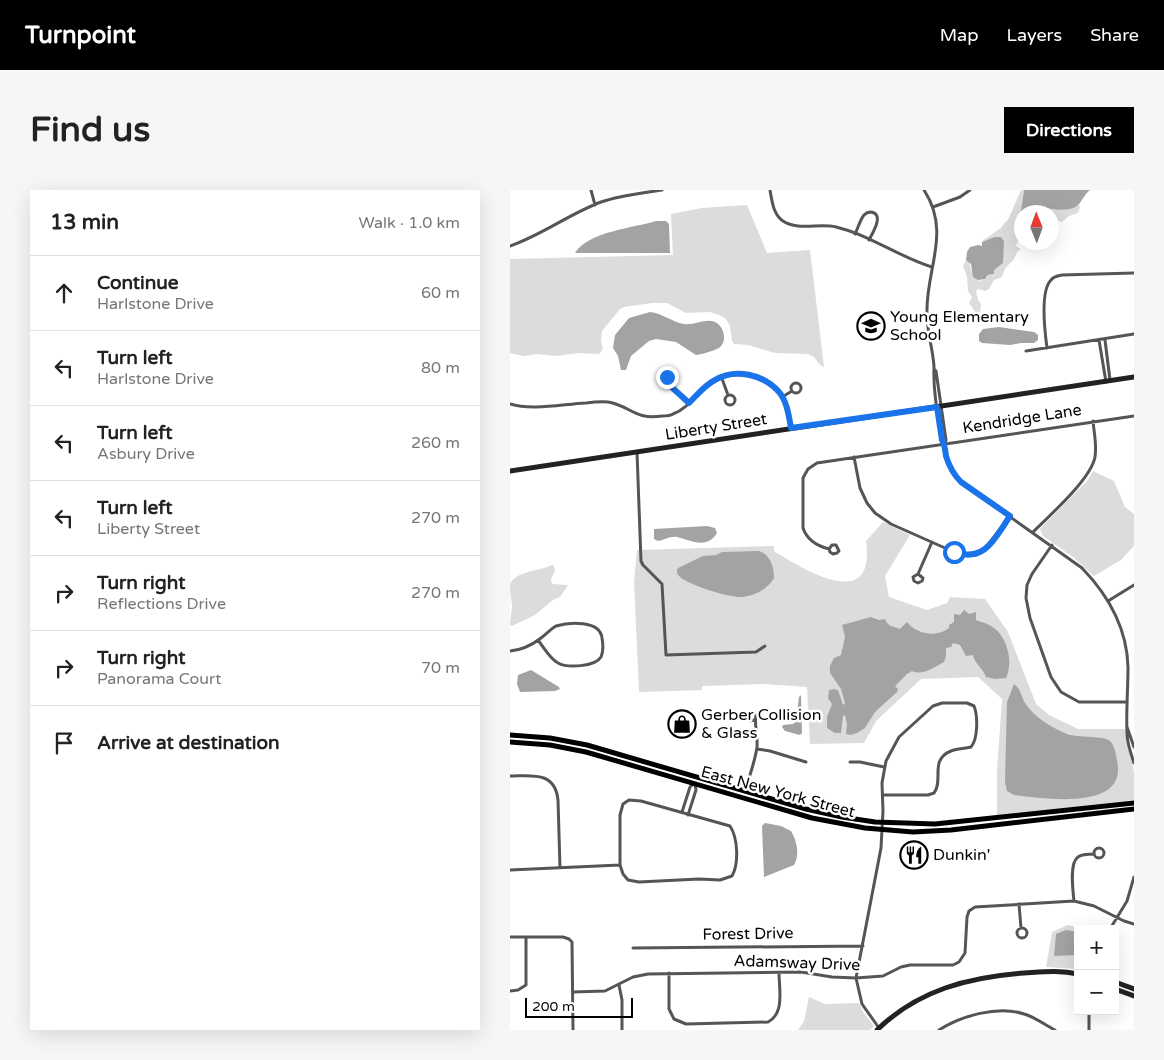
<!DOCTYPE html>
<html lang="en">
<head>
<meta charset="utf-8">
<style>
  :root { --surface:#fff; --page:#f6f6f6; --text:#222; --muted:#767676; --line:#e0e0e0; --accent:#000 }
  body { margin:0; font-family:"Varela Round",sans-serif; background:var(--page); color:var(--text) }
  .controls { position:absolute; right:15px; bottom:15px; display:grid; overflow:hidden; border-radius:0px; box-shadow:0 5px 20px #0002 }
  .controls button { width:45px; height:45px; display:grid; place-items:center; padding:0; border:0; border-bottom:1px solid var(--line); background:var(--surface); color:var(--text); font:25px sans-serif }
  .compass { position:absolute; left:504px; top:15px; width:45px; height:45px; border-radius:50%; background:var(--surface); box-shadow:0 5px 20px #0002; rotate:359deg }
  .scale { position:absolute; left:15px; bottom:12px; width:108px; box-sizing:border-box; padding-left:5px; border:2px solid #000; border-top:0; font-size:14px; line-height:18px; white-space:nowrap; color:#000; -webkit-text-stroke:4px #fff; paint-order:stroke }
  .stop { position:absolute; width:15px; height:15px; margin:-11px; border:4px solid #1a73e8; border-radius:50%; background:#fff }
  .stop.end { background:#1a73e8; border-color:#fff; box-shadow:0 1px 5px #0008 }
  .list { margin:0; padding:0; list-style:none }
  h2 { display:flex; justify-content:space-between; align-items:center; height:65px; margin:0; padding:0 20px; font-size:21px }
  h2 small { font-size:16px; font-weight:400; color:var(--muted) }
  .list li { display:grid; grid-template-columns:32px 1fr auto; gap:15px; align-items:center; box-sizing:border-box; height:75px; padding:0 20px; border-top:1px solid var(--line) }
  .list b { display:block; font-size:19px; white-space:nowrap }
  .list p { margin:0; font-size:16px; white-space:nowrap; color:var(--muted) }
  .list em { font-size:16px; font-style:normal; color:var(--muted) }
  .icon { flex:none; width:28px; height:28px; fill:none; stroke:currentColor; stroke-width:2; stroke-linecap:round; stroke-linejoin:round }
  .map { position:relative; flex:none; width:624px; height:840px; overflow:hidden; border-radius:0px }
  header { display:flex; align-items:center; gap:30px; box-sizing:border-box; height:70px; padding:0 25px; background:var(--accent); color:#fff }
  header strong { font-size:24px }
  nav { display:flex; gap:28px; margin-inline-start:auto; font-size:18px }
  .intro { display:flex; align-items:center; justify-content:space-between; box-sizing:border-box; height:120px; padding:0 30px }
  h1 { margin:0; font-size:35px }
  .button { padding:12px 22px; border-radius:0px; background:var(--accent); color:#fff; font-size:18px; font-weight:700 }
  main { display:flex; gap:30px; padding:0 30px }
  aside { flex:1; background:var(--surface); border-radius:0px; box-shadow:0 5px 20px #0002 }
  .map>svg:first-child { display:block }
  .green { fill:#dcdcdc }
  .water { fill:#a3a3a3 }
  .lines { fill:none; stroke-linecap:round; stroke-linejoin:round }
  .street { stroke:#555; stroke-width:3 }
  .secondary { stroke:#222; stroke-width:5 }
  .primary { stroke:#000; stroke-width:5 }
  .route { stroke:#1a73e8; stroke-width:6 }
  .labels { text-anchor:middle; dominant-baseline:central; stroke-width:5; stroke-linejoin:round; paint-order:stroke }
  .poi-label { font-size:16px; fill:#000; stroke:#fff; text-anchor:start }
  .street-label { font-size:16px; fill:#000; stroke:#fff }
</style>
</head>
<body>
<header>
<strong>Turnpoint</strong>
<nav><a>Map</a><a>Layers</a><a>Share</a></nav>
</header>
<div class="intro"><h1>Find us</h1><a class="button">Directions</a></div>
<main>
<aside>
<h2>13 min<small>Walk · 1.0 km</small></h2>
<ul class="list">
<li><svg class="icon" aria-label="ahead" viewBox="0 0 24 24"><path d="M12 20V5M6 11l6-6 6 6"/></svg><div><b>Continue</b><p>Harlstone Drive</p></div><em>60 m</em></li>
<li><svg class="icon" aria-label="left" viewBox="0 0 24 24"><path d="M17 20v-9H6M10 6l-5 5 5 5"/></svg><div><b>Turn left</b><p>Harlstone Drive</p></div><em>80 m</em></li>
<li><svg class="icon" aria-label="left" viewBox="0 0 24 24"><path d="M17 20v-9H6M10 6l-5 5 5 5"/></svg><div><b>Turn left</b><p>Asbury Drive</p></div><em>260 m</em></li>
<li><svg class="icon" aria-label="left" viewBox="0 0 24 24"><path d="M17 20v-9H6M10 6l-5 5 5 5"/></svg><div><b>Turn left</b><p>Liberty Street</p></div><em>270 m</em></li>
<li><svg class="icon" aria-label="right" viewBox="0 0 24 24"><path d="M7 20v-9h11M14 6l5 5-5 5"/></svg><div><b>Turn right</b><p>Reflections Drive</p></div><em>270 m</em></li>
<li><svg class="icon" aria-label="right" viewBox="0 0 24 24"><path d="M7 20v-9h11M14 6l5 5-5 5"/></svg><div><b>Turn right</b><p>Panorama Court</p></div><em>70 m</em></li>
<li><svg class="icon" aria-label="arrive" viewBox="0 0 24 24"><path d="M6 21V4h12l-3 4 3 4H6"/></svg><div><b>Arrive at destination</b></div></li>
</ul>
</aside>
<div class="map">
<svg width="624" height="840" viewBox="0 0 624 840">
  <rect width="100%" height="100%" fill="#fff"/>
  <path class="green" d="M511,0H514L510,27L511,32L506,38L511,42V38V50L508,51L506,56L511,59C506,62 507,64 504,69C498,77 496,74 492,87L484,90L479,99L475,101L468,99L466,101L468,110L471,114L470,123H466L459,113L462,107L458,101L457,87L453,76L456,70L459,71L461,80L469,91L475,89L479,85H483L484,80L493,73C491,64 496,57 491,49L472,51L491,38L495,32L498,30Z
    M569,14L570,17L568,23L559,26L552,32L542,30V22H529L537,18C548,21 560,21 569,14Z
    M237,15L257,63L300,60L314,177L310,175L304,167L298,164L265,163L238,155L224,154L222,151L220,136L215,128L209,125L200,122L176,123L157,113H142L114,117L110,119L92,141L91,151L93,159L89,164L69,163L45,166L28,164L13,166L0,163V69L163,65L161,24L192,18Z
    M583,281L604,291L615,317L624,324V356L611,370L584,386L563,367L533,346L530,339L577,291Z
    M373,332L400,345L375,386L379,407L417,420L437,413L440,407L475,409L498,442L526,514L539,525L568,539H615L624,582V610L487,626V581L492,509L468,487L411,489L366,531L354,553L300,554L297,497L253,494L192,496V500L129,502L124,392L127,360L264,356V361C294,380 366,424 356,351Z
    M42,375L44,376L45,381L41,389L42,394L58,395L50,407L43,410L25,425L2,436L0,435C0,428 2,422 2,415C1,409 0,401 0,395C4,381 31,381 42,375Z
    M558,735L572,739H568V779L536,777L542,742Z
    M299,807L315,814L349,813L353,822L364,836L360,840H288L294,831Z"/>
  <path class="water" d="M514,0H580C575,4 573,9 569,14C562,22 546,20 537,18L529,22H512L511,38L510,43L507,44L505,40L511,35L510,27Z
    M146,31H156L159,34L160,63H65C79,41 124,38 146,31Z
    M485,47H491L494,51L493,73L484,80V84L478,85L475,89L468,90L463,87L461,74L456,70L457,62L460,57L468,55L472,56V52Z
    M140,122C152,123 162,132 174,134C184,136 195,128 205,132C214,136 218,152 209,158C203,161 193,164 186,165L166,152L146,149L139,151L121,166L116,180H111L108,166L103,158L105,145L119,128Z
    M489,137L524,142L528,145V150L524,153H511L500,155L472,153L469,151V144L473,139Z
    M197,336L205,338L207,343C197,360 180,350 167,347C161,346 154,350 148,351L144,349V339Z
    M248,361C260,363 264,377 264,388C257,400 245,405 232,407C220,408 178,395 169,386C167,384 167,383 167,379L170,377L193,366L206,365L212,362Z
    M454,420L459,424L466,422V430C470,432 473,432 477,434C497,442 504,471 496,488L485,489L476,487C473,478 464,473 463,465L456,466L450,455L443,453L441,457L436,458V466L434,472C425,477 412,486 402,481L397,484L385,496L388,499L387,502L365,522L355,538L347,543L340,545L336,544L337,534L335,525L333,526L331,543H325L317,538V527L322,514L318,508L319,500L324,499L328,500L333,515L335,513L331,499L320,483V476L324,468L331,465L335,447L332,435L361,427L369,430L375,429C378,437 383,436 390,439L397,432C406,444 427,448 439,438V435L444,432V424L450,425Z
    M21,480L49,497L50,499L45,501L10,502L7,494L8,485Z
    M504,494C511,499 511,506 515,513C524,527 542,538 557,544C567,548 596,545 601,552C606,559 607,570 608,578C610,621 530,608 504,605L497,601L495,592L497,512Z
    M291,505L292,543L290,545L275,541L272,537L273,535L283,534L286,531L289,507Z
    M255,633L271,636L281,641C287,651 290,665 284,675L254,687L252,636Z
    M556,740L568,742V765L544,766L546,744Z"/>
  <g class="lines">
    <path class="street" d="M81,0L85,15
      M260,0C262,11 263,24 273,31C288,41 309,33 326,37C360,45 389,67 422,77
      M414,0C442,43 415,80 417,125C417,142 424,164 424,178C423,201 428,226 432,250C435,255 435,260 436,266C439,276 444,285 451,292L572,378C598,405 617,438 618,477C618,499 616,521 617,543C617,553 621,564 624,573
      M423,17L450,7L460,0
      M345,44C348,38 350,30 354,25C356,23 359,22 361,22C375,24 362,44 359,50
      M0,56C32,45 59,24 91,12C110,5 132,3 152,0
      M589,150L596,192
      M595,150L600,190
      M537,158C535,143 530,101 541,90C544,86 548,86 552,85L624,83
      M516,161L624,144
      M424,179L426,181L436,250L435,253
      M211,186L218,205
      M156,192L157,186L154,184L150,185L148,189L152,193L156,192L179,213
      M281 198a5 5 0 1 1 10 0a5 5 0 1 1-10 0Z
      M215 210a5 5 0 1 1 10 0a5 5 0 1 1-10 0Z
      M272,207L282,201
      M0,214C22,221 53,214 76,213C83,212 91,211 98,212C121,216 124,230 152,226C155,226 160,226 163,224C178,219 188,201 201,192C221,178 253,182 269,202C277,212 279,227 281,238
      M127,262L131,371L133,375L152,394L156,465L246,462L255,456
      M344,267L350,298L357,313L365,323L381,334L444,362L460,365H466L474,360L500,326
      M523,342C540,325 581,289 585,267C587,255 584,243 583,231
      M542,355L522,384L517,395L516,408L520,428L541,487L551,502L569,512H617
      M319,359L320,362L323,364L327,363L329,361L326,355H322L319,359C307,356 297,350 293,338V288L298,279L307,273L624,226
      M408,384L413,388L412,391L408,393L404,391L403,387L408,384L422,352
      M598,411L624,395
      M0,461C12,460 22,455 31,448C36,444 41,439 46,436C59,432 90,430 92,448C93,454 94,461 91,467C85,477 57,478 48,473C40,469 34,458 28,450
      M617,537L624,557
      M247,559L260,561L296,572
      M340,572H350L374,577
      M0,586C22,586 45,581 48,610L50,678
      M235,601C239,587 245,572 247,557C248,546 244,535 246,525L243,522H239L237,524L238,529L240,531L244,530
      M119,610L131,611L220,636C228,648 229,674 222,686L210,690L189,689L129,692L118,690L113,684L110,675V625L113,614Z
      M172,622L180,597L184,593
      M178,625L186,600L185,594
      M584 663a5 5 0 1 1 10 0a5 5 0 1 1-10 0Z
      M0,680L110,675
      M564,711C563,701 559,673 568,667C572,664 579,664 584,664
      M509,714L511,738
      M507 743a5 5 0 1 1 10 0a5 5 0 1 1-10 0Z
      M600,739L617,711L624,687
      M0,747H53L59,749L62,752L63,840
      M123,758L353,756
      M159,783V819L164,829L176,834L258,832C275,823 269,799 269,783
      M109,795L112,810V840
      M0,801L8,800L16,795V747
      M63,802L95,801L123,787L138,784L291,782L322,787L346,788L373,786L391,777L400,775H443L449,772L455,763L457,727L459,721L465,717L564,711L584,716L614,731L624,734
      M579,821V840
      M369,838L352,814L346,788L371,658L373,621L372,593L376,571L389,547L423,516L432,513H457L464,516C468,526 468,549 461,557C454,559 448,558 441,561C419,570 434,590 424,603L418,605H373
      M429,840C451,826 488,815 514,824C525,827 535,835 545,840"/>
    <path class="secondary" d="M0,281L624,187
      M605,792L624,799
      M605,799L624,806
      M367,840C408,800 459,787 514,783C532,782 550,780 568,784"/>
    <path class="primary" d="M0,545L40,548L77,555L296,619L332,627L365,632L425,634L624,613
      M0,552L40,555L76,562L302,628L355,638L403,642L441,640L624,619"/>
  </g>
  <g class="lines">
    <path class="route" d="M157,187L156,192L179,213C187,205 195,195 205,190C225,178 253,184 269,202C277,211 279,227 281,238L427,217L432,250C435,255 435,260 436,266C439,276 444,285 451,292L500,326C485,348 475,373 444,362"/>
  </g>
  <defs>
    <g id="school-ring" transform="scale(1.4375)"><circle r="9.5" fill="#fff" stroke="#000" stroke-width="1.5"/><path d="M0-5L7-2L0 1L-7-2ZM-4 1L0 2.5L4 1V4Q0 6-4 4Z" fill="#000"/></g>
    <g id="shop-ring" transform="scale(1.4375)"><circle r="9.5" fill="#fff" stroke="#000" stroke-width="1.5"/><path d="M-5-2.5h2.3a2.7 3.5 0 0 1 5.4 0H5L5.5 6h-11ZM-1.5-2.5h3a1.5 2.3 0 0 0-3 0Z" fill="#000"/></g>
    <g id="restaurant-ring" transform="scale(1.4375)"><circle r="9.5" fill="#fff" stroke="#000" stroke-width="1.5"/><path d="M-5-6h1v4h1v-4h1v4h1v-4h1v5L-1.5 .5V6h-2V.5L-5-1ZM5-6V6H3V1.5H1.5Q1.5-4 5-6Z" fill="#000"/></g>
  </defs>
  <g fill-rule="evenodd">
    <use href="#school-ring" x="361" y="136"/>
    <use href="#shop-ring" x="172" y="534"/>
    <use href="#restaurant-ring" x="404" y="665"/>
  </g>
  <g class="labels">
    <g class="poi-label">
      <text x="380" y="127">Young Elementary<tspan x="380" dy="18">School</tspan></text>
      <text x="191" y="525">Gerber Collision<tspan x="191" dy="18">&amp; Glass</tspan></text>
      <text x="423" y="665">Dunkin'</text>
    </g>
    <g class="street-label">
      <text transform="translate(512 229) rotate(-9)">Kendridge Lane</text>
      <text transform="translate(206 237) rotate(-9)">Liberty Street</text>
      <text transform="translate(268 602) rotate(15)">East New York Street</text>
      <text transform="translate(238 744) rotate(-1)">Forest Drive</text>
      <text transform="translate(287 773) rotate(2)">Adamsway Drive</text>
    </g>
  </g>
</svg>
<div class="controls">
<button>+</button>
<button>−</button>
</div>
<svg class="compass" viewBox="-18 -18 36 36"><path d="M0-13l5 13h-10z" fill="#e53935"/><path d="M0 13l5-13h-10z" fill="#767676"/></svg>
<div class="scale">200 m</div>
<div class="stop" style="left:444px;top:362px"></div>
<div class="stop end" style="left:157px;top:187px"></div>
</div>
</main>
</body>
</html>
